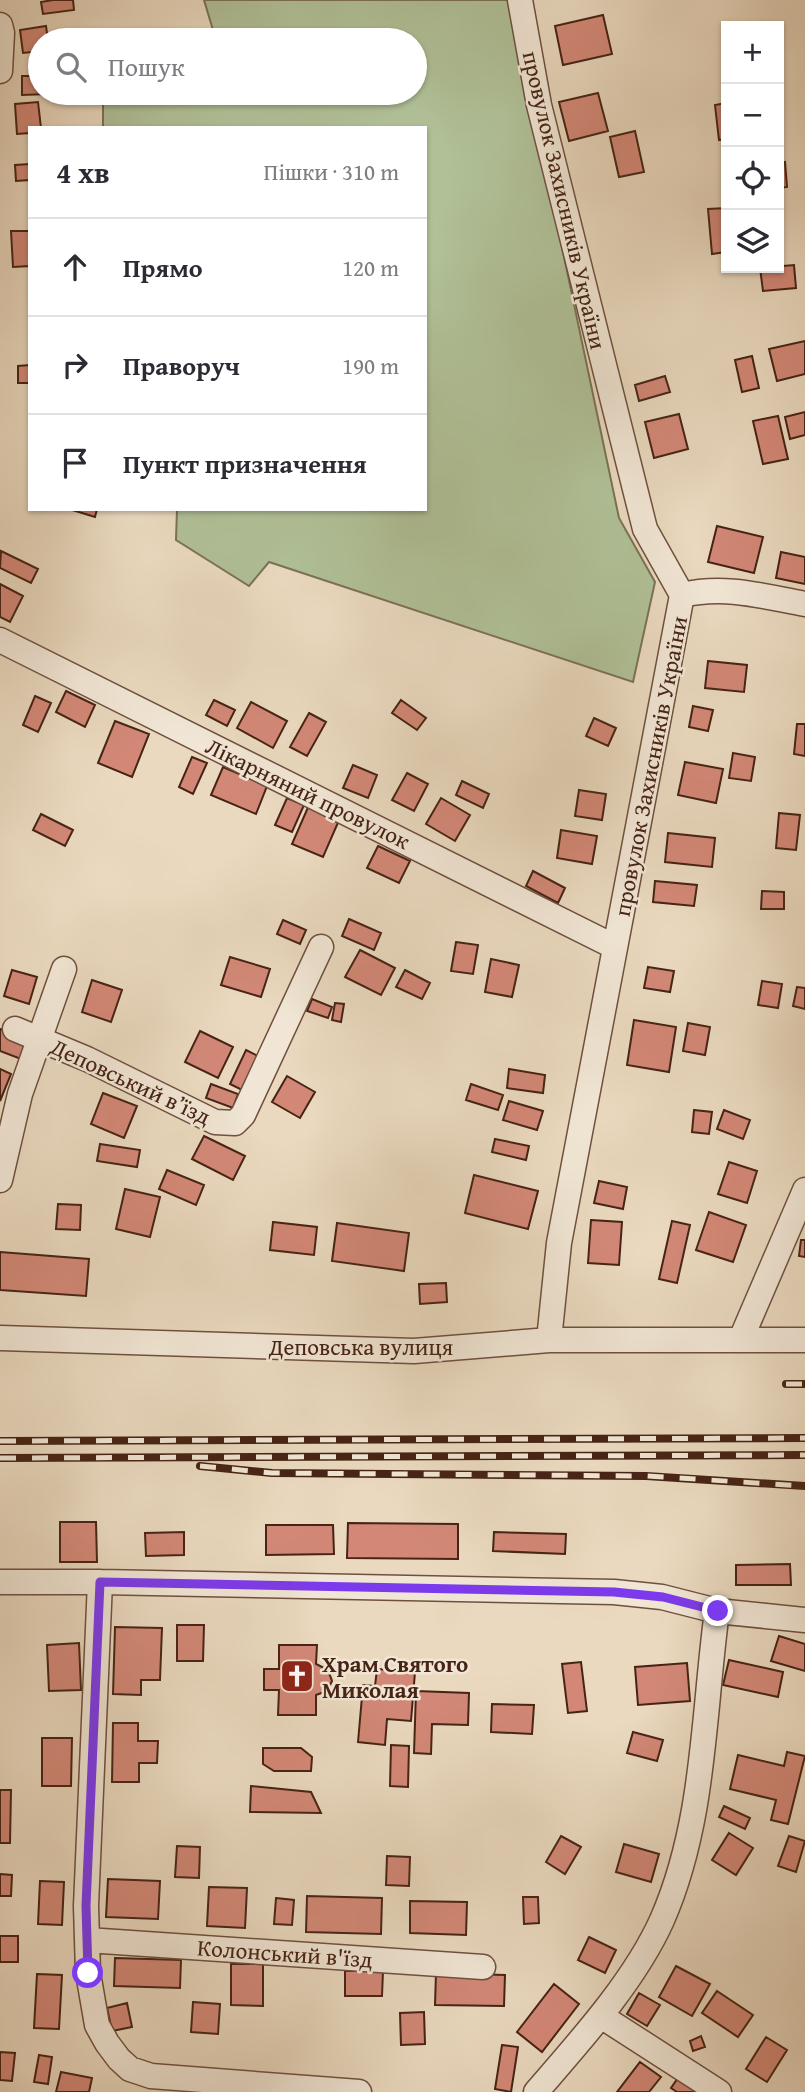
<!DOCTYPE html>
<html lang="uk">
<head>
<meta charset="utf-8">
<style>
  :root { --surface:#fff; --page:#f7f7f7; --text:#2b2b33; --muted:#7c7c81; --line:#e1e1e2 }
  body { margin:0; font-family:"Gentium Book Plus",serif; background:var(--page); color:var(--text) }
  .controls { position:absolute; right:21px; top:21px; display:grid; overflow:hidden; border-radius:0px; box-shadow:0 2px 5px #0004 }
  .controls button { width:63px; height:63px; display:grid; place-items:center; padding:0; border:0; border-bottom:2px solid var(--line); background:var(--surface); color:var(--text); font:35px sans-serif }
  .stop { position:absolute; width:21px; height:21px; margin:-16px; border:5px solid #7c3aed; border-radius:50%; background:#fff }
  .stop.end { background:#7c3aed; border-color:#fff; box-shadow:0 2px 7px #0008 }
  .list { margin:0; padding:0; list-style:none }
  h2 { display:flex; justify-content:space-between; align-items:center; height:91px; margin:0; padding:0 28px; font-size:30px }
  h2 small { font-size:23px; font-weight:400; color:var(--muted) }
  .list li { display:grid; grid-template-columns:46px 1fr auto; gap:21px; align-items:center; box-sizing:border-box; height:98px; padding:0 28px; border-top:2px solid var(--line) }
  .list b { display:block; font-size:26px; white-space:nowrap }
  .list em { font-size:23px; font-style:normal; color:var(--muted) }
  .icon { flex:none; width:38px; height:38px; fill:none; stroke:currentColor; stroke-width:2; stroke-linecap:round; stroke-linejoin:round }
  .map { position:relative; flex:none; width:805px; height:2092px; overflow:hidden }
  .search { position:absolute; background:var(--surface); box-shadow:0 2px 5px #0004; left:28px; top:28px; width:399px; height:77px; display:flex; align-items:center; gap:18px; box-sizing:border-box; padding:0 24px; border-radius:38px; color:var(--muted); font-size:26px }
  .panel { position:absolute; background:var(--surface); box-shadow:0 2px 5px #0004; left:28px; top:126px; width:399px; height:385px; border-radius:0px }
  .map>svg:first-child { display:block }
  .green { fill:#b0c097; stroke:#7b7256; stroke-width:2 }
  .building { fill:#d38877; stroke:#462314; stroke-width:2 }
  .lines { fill:none; stroke-linecap:round; stroke-linejoin:round }
  .street-casing { stroke:#6f503f; stroke-width:27 }
  .street { stroke:#f1e6d5; stroke-width:24 }
  .rail-casing { stroke:#462314; stroke-width:8 }
  .rail { stroke:#f1e6d5; stroke-width:5; stroke-dasharray:16; stroke-linecap:butt }
  .route { stroke:#7c3aed; stroke-width:9 }
  .labels { text-anchor:middle; dominant-baseline:central; stroke-width:5; stroke-linejoin:round; paint-order:stroke }
  .street-label { font-size:23px; fill:#462314; stroke:#f1e6d5 }
  .poi-label { font-size:23px; font-weight:bold; fill:#462314; stroke:#f1e6d5; text-anchor:start }
</style>
</head>
<body>
<div class="map">
<svg width="805" height="2092" viewBox="0 0 805 2092">
  <rect width="100%" height="100%" fill="#ead9bf"/>
  <filter id="stains"><feTurbulence type="fractalNoise" baseFrequency=".00286" numOctaves="4"/><feColorMatrix values="0 0 0 0 .2 0 0 0 0 .09 0 0 0 0 .02 0 0 0 .5 -.17"/></filter>
  <radialGradient id="worn" r=".72"><stop offset=".6" stop-color="#630" stop-opacity="0"/><stop offset="1" stop-color="#630" stop-opacity=".3"/></radialGradient>
  <path class="green" d="M204,0H510L619,518L655,582L633,682L269,562L249,586L176,540L177,509H425V128H103V93H415V40H216Z"/>
  <path class="building" d="M53,0H73L74,10L43,14L41,2Z
    M603,15L612,54L563,65L555,26Z
    M46,26L48,40H40V51L23,53L20,30Z
    M86,33L87,40H57L56,36Z
    M22,76H40V93L48,94L22,95Z
    M57,93H90V101L56,100Z
    M598,93L608,131L569,141L559,102Z
    M38,102L41,128H30V133L17,134L15,104Z
    M726,103V139L719,140L715,105Z
    M635,131L644,172L619,177L610,137Z
    M785,162L787,187L779,188V163Z
    M30,164V180L16,181L15,165Z
    M726,208V252L712,254L708,209Z
    M11,231H30V266L13,267Z
    M794,265L796,288L763,291L760,268Z
    M805,341V374L777,381L769,349Z
    M752,356L759,388L742,392L735,360Z
    M30,365V383H18V366Z
    M665,376L670,392L639,401L635,385Z
    M805,412V435L790,439L785,417Z
    M679,414L688,449L654,458L645,422Z
    M778,416L788,459L763,464L753,421Z
    M69,509H97L95,517Z
    M717,526L763,537L754,573L708,562Z
    M1,551L38,569L31,583L0,568Z
    M781,552L805,557V584L776,578Z
    M0,584L23,596L10,622L0,617Z
    M708,661L747,665L744,692L705,688Z
    M66,691L95,705L85,727L56,712Z
    M35,696L51,703L38,732L23,725Z
    M214,700L235,710L227,726L206,715Z
    M401,700L426,718L417,730L392,713Z
    M251,702L287,721L273,748L237,728Z
    M693,706L713,710L708,731L689,727Z
    M309,713L326,722L307,756L290,747Z
    M594,718L616,728L608,746L586,736Z
    M115,721L149,734L132,777L98,763Z
    M797,724H805V756L794,754Z
    M733,753L755,757L751,781L729,778Z
    M192,757L207,763L193,794L179,787Z
    M685,762L723,769L716,803L678,795Z
    M353,765L377,775L368,798L343,788Z
    M223,767L267,786L256,814L211,795Z
    M407,773L428,784L414,811L392,800Z
    M462,781L489,794L483,808L456,795Z
    M579,790L606,794L602,820L575,816Z
    M287,798L304,805L292,832L275,825Z
    M441,798L470,815L455,841L426,824Z
    M309,805L340,818L323,857L292,844Z
    M779,813L800,815L796,850L776,848Z
    M41,814L73,830L65,846L33,830Z
    M561,830L597,836L592,864L557,858Z
    M668,833L715,838L712,867L665,862Z
    M378,846L410,861L399,883L367,868Z
    M533,871L565,888L558,903L526,886Z
    M655,881L697,885L694,906L653,902Z
    M762,891L784,892V909H761Z
    M349,919L381,933L374,950L342,936Z
    M283,920L306,930L300,944L277,934Z
    M456,942L478,945L473,974L451,971Z
    M360,950L395,968L381,995L345,977Z
    M230,957L270,969L261,997L221,985Z
    M491,959L519,965L512,997L485,992Z
    M648,967L674,971L670,992L644,988Z
    M12,970L37,977L29,1004L4,996Z
    M405,970L430,983L422,999L396,987Z
    M92,980L122,990L111,1022L82,1012Z
    M762,981L782,984L778,1008L758,1005Z
    M797,987L805,988V1009L793,1006Z
    M312,999L332,1007L328,1018L307,1011Z
    M335,1003L344,1004L341,1022L332,1020Z
    M634,1020L676,1027L669,1072L627,1065Z
    M688,1023L710,1027L705,1055L683,1051Z
    M0,1029L29,1040L21,1059L0,1051Z
    M200,1031L233,1047L218,1078L185,1062Z
    M246,1050L262,1058L246,1092L230,1084Z
    M0,1069L11,1074L0,1101Z
    M509,1069L545,1075L543,1093L507,1088Z
    M287,1076L315,1092L300,1118L272,1102Z
    M211,1084L238,1094L233,1108L206,1098Z
    M471,1084L503,1095L498,1110L466,1100Z
    M103,1093L137,1106L124,1138L91,1124Z
    M509,1101L543,1111L537,1130L503,1120Z
    M694,1110L712,1112L709,1134L692,1132Z
    M724,1110L750,1120L743,1139L717,1129Z
    M204,1136L245,1156L233,1180L192,1159Z
    M495,1139L529,1146L526,1160L492,1152Z
    M100,1144L140,1150L137,1167L97,1161Z
    M729,1162L757,1171L747,1203L718,1194Z
    M167,1170L204,1185L196,1205L159,1189Z
    M474,1175L538,1191L528,1229L465,1213Z
    M599,1181L627,1187L623,1209L594,1203Z
    M125,1189L160,1197L150,1237L116,1229Z
    M58,1204L81,1205L80,1230L56,1229Z
    M709,1212L746,1225L733,1262L696,1250Z
    M591,1220L622,1222L619,1265L588,1263Z
    M672,1221L690,1225L677,1283L659,1279Z
    M273,1222L317,1227L314,1255L270,1250Z
    M337,1223L409,1233L404,1271L332,1261Z
    M801,1240H805V1257L799,1256Z
    M0,1252L89,1259L86,1296L0,1290Z
    M446,1283L447,1302L420,1304L419,1284Z
    M60,1522H96L97,1562H60Z
    M348,1523L458,1524V1559L347,1558Z
    M266,1525H333L334,1554L266,1555Z
    M184,1532V1555L146,1556L145,1533Z
    M494,1532L566,1534L565,1554L493,1551Z
    M790,1564L791,1585H736V1565Z
    M177,1625H204L203,1661H177Z
    M115,1627L162,1628L160,1680H141V1695L113,1694Z
    M779,1636L805,1644V1671L771,1661Z
    M79,1643L81,1690L49,1691L47,1645Z
    M279,1645H317L316,1664L328,1670L332,1681L327,1691L316,1695V1715H278L279,1690H264V1669H279Z
    M729,1660L783,1672L778,1697L723,1685Z
    M581,1662L587,1711L568,1713L562,1664Z
    M687,1663L690,1701L638,1705L635,1667Z
    M377,1669L415,1672L411,1721L387,1719L385,1745L358,1742L363,1685L375,1686Z
    M416,1691L469,1693L468,1725L432,1724L431,1754L414,1753Z
    M492,1704L534,1705L532,1734L491,1732Z
    M113,1723H138V1741H158L157,1763H139V1782H112Z
    M633,1732L663,1740L657,1761L627,1753Z
    M42,1738H72L71,1786H42Z
    M391,1745L409,1746L408,1787L390,1786Z
    M263,1748H301L312,1757L311,1771H274L263,1764Z
    M787,1752L805,1756L788,1824L771,1820L776,1800L730,1789L738,1755L784,1766Z
    M251,1786L311,1792L321,1813L250,1812Z
    M0,1790H11L10,1843H0Z
    M724,1806L750,1818L745,1829L719,1817Z
    M729,1833L753,1848L736,1875L712,1860Z
    M561,1836L581,1847L565,1874L546,1862Z
    M789,1836L805,1841L796,1872L778,1866Z
    M624,1844L659,1854L651,1882L616,1872Z
    M177,1846L200,1847L199,1878L175,1877Z
    M387,1856L410,1857L409,1886L386,1885Z
    M0,1874L12,1875L11,1896H0Z
    M108,1879L160,1881L158,1919L106,1917Z
    M40,1881L64,1882L62,1925L38,1924Z
    M209,1887L247,1888L245,1928L207,1926Z
    M307,1896L382,1898L381,1934L306,1932Z
    M523,1897H538L539,1923L524,1924Z
    M276,1898L294,1900L292,1925L274,1924Z
    M410,1901L467,1902L466,1935L410,1933Z
    M0,1936H18V1962H0Z
    M589,1937L616,1950L605,1973L578,1960Z
    M115,1958L181,1960L180,1988L114,1986Z
    M231,1964H263V2006L231,2005Z
    M676,1966L710,1984L692,2016L659,1997Z
    M345,1971H383L382,1996H345Z
    M436,1973L505,1975L504,2006L435,2005Z
    M37,1974L62,1975L59,2029L34,2028Z
    M554,1984L579,2004L542,2052L517,2032Z
    M717,1991L753,2015L738,2037L702,2013Z
    M639,1993L660,2005L647,2026L627,2014Z
    M193,2002L220,2004L218,2034L191,2032Z
    M127,2003L132,2027L112,2031L107,2008Z
    M424,2012L425,2044L401,2045L400,2013Z
    M701,2036L705,2047L693,2051L690,2041Z
    M766,2037L787,2050L767,2082L746,2069Z
    M502,2045L518,2047L511,2092L495,2089Z
    M0,2052L15,2053L12,2081L0,2080Z
    M39,2055L52,2057L48,2084L34,2082Z
    M640,2062L661,2077L649,2092H617Z
    M61,2072L92,2078L89,2092H56Z
    M680,2075L702,2092H677L671,2088Z"/>
  <g class="lines">
    <g class="street-casing">
      <path id="street" d="M520,0L539,105L645,529L682,595L559,1243L549,1340
        M0,25L2,33L0,71
        M682,595C725,585 762,596 805,604
        M0,640L615,947
        M15,1029L87,1059L215,1122L235,1123L243,1115L321,947
        M0,1180L20,1094L64,969
        M0,1338L414,1351L549,1340H805
        M741,1339L805,1190
        M0,1582H100L614,1592L662,1597L717,1611L805,1620
        M100,1582L86,1906L88,1973L97,2025L107,2043L119,2059L130,2069L151,2076L359,2092
        M87,1940L483,1967
        M601,2016L719,2092
        M536,2092C580,2041 634,1982 662,1920C705,1822 703,1715 717,1611"/>
    </g>
    <use href="#street" class="street"/>
    <g class="rail-casing">
      <path id="rail" d="M786,1384H805
        M0,1441L805,1438
        M0,1458L805,1455
        M200,1466L272,1473L646,1476L805,1486"/>
    </g>
    <use href="#rail" class="rail"/>
  </g>
  <g class="lines">
    <path class="route" d="M88,1973L86,1906L100,1582L614,1592L663,1597L718,1611"/>
  </g>
  <defs>
    <g id="church-square" transform="scale(1.75)"><rect x="-9" y="-9" width="18" height="18" rx="4" fill="#8f2418" stroke="#f1e6d5"/><path d="M-1.2-6h2.4v3.5h3.3v2.4h-3.3V6h-2.4V-.1h-3.3v-2.4h3.3Z" fill="#fff"/></g>
  </defs>
  <g fill-rule="evenodd">
    <use href="#church-square" x="297" y="1676"/>
  </g>
  <g class="labels">
    <g class="street-label">
      <text transform="translate(565 200) rotate(77)">провулок Захисників України</text>
      <text transform="translate(650 766) rotate(-79)">провулок Захисників України</text>
      <text transform="translate(308 793) rotate(26)">Лікарняний провулок</text>
      <text transform="translate(131 1081) rotate(25)">Деповський в’їзд</text>
      <text x="361" y="1346">Деповська вулиця</text>
      <text transform="translate(285 1953) rotate(4)">Колонський в'їзд</text>
    </g>
    <g class="poi-label">
      <text x="322" y="1663">Храм Святого<tspan x="322" dy="26">Миколая</tspan></text>
    </g>
  </g>
  <rect width="100%" height="100%" filter="url(#stains)"/>
  <rect width="100%" height="100%" fill="url(#worn)"/>
</svg>
<div class="controls">
<button>+</button>
<button>−</button>
<button><svg class="icon" aria-label="locate" viewBox="0 0 24 24"><circle cx="12" cy="12" r="6"/><path d="M12 2v4M12 18v4M2 12h4M18 12h4"/></svg></button>
<button><svg class="icon" aria-label="layers" viewBox="0 0 24 24"><path d="M12 4l9 5-9 5-9-5zM3 14l9 5 9-5"/></svg></button>
</div>
<div class="stop" style="left:88px;top:1973px"></div>
<div class="stop end" style="left:718px;top:1611px"></div>
<div class="search"><svg class="icon" aria-label="search" viewBox="0 0 24 24"><circle cx="10" cy="10" r="6"/><path d="M15 15l6 6"/></svg>Пошук</div>
<section class="panel">
<h2>4 хв<small>Пішки · 310 m</small></h2>
<ul class="list">
<li><svg class="icon" aria-label="ahead" viewBox="0 0 24 24"><path d="M12 20V5M6 11l6-6 6 6"/></svg><div><b>Прямо</b></div><em>120 m</em></li>
<li><svg class="icon" aria-label="right" viewBox="0 0 24 24"><path d="M7 20v-9h11M14 6l5 5-5 5"/></svg><div><b>Праворуч</b></div><em>190 m</em></li>
<li><svg class="icon" aria-label="arrive" viewBox="0 0 24 24"><path d="M6 21V4h12l-3 4 3 4H6"/></svg><div><b>Пункт призначення</b></div></li>
</ul>
</section>
</div>
</body>
</html>
